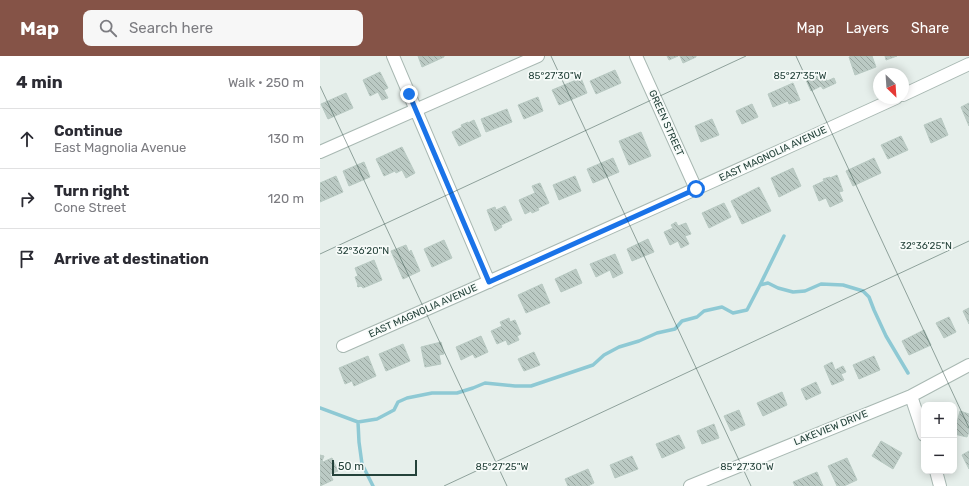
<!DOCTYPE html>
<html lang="en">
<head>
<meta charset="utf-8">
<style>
  :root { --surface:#fff; --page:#f7f7f7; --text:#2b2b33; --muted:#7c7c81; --line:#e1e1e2; --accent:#855347 }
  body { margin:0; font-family:Rubik,sans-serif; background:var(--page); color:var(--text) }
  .controls { position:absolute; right:12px; bottom:12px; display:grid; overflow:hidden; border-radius:8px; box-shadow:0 2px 10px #0003 }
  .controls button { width:36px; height:36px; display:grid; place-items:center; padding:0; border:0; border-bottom:1px solid var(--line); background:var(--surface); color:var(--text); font:20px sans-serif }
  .compass { position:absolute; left:553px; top:12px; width:36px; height:36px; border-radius:50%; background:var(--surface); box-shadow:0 2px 10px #0003; rotate:155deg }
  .scale { position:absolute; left:12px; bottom:10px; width:85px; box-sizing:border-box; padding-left:4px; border:2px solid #24423a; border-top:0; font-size:11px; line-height:14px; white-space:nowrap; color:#24423a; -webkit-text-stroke:3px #f7fbf9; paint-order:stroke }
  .stop { position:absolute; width:12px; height:12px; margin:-9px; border:3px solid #1a73e8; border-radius:50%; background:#fff }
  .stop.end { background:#1a73e8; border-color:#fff; box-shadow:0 1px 4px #0008 }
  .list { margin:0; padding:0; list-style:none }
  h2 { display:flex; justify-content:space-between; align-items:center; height:52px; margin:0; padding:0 16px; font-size:17px }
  h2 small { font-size:13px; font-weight:400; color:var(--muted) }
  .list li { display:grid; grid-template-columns:26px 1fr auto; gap:12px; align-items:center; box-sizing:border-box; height:60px; padding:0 16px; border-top:1px solid var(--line) }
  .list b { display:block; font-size:15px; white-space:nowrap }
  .list p { margin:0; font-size:13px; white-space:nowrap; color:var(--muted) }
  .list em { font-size:13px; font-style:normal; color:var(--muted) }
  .icon { flex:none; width:22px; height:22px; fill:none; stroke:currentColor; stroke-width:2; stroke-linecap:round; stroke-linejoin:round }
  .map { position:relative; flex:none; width:649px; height:430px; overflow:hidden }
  header { display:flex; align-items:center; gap:24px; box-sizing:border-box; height:56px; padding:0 20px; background:var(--accent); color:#fff }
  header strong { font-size:19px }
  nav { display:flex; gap:22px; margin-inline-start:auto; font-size:14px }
  .search { width:280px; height:36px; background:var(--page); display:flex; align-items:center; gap:10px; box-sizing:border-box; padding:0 14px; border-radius:8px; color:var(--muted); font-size:15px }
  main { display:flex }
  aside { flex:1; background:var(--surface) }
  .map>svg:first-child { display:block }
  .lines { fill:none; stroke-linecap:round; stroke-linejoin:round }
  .stream { stroke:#8ec9d4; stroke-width:3.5 }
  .building { fill:url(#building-back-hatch); stroke:#b8c9c2 }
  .minor-casing { stroke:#a8b8b2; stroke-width:14 }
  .minor { stroke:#fff; stroke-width:12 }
  .route { stroke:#1a73e8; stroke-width:5 }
  .ticks { fill:none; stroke:#24423a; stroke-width:1; stroke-opacity:0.45 }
  .labels { text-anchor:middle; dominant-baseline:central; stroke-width:3.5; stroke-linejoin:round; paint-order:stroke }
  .street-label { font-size:10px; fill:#24423a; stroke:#f7fbf9 }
  .ticks-label { font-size:10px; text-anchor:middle; fill:#24423a; stroke:#f7fbf9; stroke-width:3.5; stroke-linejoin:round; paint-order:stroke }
</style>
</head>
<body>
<header>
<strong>Map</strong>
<div class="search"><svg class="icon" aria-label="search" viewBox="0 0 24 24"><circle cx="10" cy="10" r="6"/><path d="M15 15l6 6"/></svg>Search here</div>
<nav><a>Map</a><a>Layers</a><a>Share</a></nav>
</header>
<main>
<aside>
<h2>4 min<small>Walk · 250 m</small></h2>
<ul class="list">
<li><svg class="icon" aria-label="ahead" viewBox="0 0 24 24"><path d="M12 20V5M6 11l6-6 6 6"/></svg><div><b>Continue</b><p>East Magnolia Avenue</p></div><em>130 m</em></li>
<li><svg class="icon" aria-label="right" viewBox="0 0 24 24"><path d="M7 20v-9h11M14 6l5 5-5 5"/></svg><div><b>Turn right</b><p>Cone Street</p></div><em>120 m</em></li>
<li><svg class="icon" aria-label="arrive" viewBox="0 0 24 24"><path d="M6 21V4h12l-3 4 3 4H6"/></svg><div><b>Arrive at destination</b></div></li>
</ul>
</aside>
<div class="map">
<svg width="649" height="430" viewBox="0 0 649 430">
  <defs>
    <pattern id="building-back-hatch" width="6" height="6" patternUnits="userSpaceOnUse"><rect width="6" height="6" fill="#bbcac4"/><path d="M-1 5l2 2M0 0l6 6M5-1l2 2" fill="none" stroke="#98a6a0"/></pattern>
  </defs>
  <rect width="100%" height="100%" fill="#e6efeb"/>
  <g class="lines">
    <path class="stream" d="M440,229L464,180
      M0,352L38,366L57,363L74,354L78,346L87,342L112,337H137L153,332L165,327L195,330H211L273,309L284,299L299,291L319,285L337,277L355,273L362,265L377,261L384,255L402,251L413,257L427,254L440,229L448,227L458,232L473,236L485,235L501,228L523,229L543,235L549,241L554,254L566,280L588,317
      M38,366L39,386L42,408L53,430"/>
  </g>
  <path class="building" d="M98,0H124V1L102,11Z
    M347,0H358L349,4Z
    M360,0H376V1L363,7Z
    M532,0H552L556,11L535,19L529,1Z
    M565,0H577L566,4Z
    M295,14L301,27L276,38L270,25Z
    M60,16L68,32L64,34L68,42L62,44L58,36L50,40L43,24Z
    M495,17L497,21L504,18L507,25L514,22L516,27L503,33L501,30L491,35L485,22Z
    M261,22L267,37L239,49L232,34Z
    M473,27L480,44L469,48L468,45L453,51L448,38Z
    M26,37L33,52L8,63L1,48Z
    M218,41L223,55L204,63L198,49Z
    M649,47V70L641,51Z
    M432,48L438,61L422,68L416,55Z
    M187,53L192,66L166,76L161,63Z
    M621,62L628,79L611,87L604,69Z
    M392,63L399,79L381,86L375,70Z
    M154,64L161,80L139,90L132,76L142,71L141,69L148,66V67Z
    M321,76L331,100L309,109L299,85Z
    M581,80L588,94L568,103L561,89Z
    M82,91L95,117L86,122L82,114L76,117L75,115L64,120L56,103Z
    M293,102L299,116L273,127L267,113Z
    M554,102L561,117L533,130L526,115Z
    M44,106L50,121L29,130L23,115Z
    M473,112L481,130L459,141L451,122Z
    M517,119L523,135L519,136L523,145L510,151L506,142L499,145L493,130L504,125L503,123L510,121V122Z
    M16,120L23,136L0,146V127Z
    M255,120L261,135L239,144L233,129Z
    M220,127L229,147L218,152L219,154L212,157L211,155L205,158L199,144L215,137L212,130Z
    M439,131L451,155L422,168L411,145Z
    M404,147L411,161L389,172L382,157Z
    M185,150L192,164L181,169L182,171L175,175L167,154L175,151L176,154Z
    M356,166L358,170L366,167L371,178L365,180L369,188L361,192L358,185L350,189L344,176L353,172L351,169Z
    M328,183L334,196L312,205L307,193Z
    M124,184L132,202L112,211L104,193Z
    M86,189L89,196L91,194L100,215L83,223L71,195Z
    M295,198L303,217L293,222L290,214L276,221L270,208Z
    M54,204L62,224L43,232L41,230L38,231L37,230L38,229L35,221L38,220L35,212Z
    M256,213L262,227L241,236L235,223Z
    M222,228L230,247L206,257L198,239Z
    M649,252V268L643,255Z
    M629,261L636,276L624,282L616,267Z
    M189,262L190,266L195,264L201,278L197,280L199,284L188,289L186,284L177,288L171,275L182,270L180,266Z
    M604,274L611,289L589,299L582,285Z
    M161,280L168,296L155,302L153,298L141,304L136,291Z
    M121,286L124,298L119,299L121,308L105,311L101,291Z
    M83,288L90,305L66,315L59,298Z
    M214,296L220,309L204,315L198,303Z
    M48,300L56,320L34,330L32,325L25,328L19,312Z
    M554,300L560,314L539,323L533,309Z
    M512,306L515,314L523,310L526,316L521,318L524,324L512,329L504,310Z
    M496,326L501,337L486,344L481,333Z
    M462,336L467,349L443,360L437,347Z
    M419,354L425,369L411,375L404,360Z
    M640,355L649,358V376L647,381L634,378Z
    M394,368L399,382L382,388L377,375Z
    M359,379L365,392L342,402L336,388Z
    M561,385L582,397L573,413L552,400Z
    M649,395V413L642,399Z
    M0,399L4,400L2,405L3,406L12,402L18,415L10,418L13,424L0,430Z
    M312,400L318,413L295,422L290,409Z
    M527,402L537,424L524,430H517L508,410Z
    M268,413L274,427L268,430H248L245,423Z
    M497,416L503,430H475L473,426Z"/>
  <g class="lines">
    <g class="minor-casing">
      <path id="minor" d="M73,0L169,226
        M316,0L376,133
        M583,39L649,8
        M0,96L218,0
        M23,290C208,209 392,126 576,42
        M591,340L604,379
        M616,415L620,430
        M370,430L591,340L649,309"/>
    </g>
    <use href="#minor" class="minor"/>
  </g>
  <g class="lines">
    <path class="route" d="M89,38L169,226L376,133"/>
  </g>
  <path class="ticks" d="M231,0L431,430M476,0L649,372M0,30L187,430M0,198L426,0M124,430L649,185"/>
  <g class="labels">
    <g class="street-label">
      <text transform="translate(346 67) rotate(66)">GREEN STREET</text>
      <text transform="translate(453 98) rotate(-25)">EAST MAGNOLIA AVENUE</text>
      <text transform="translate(103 255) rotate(-24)">EAST MAGNOLIA AVENUE</text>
      <text transform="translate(511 372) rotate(-22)">LAKEVIEW DRIVE</text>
    </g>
  </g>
  <g class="ticks-label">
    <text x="235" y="23">85°27'30"W</text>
    <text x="480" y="23">85°27'35"W</text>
    <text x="606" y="193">32°36'25"N</text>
    <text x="43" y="198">32°36'20"N</text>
    <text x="182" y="414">85°27'25"W</text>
    <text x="427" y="414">85°27'30"W</text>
  </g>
</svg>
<div class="controls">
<button>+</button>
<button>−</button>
</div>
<svg class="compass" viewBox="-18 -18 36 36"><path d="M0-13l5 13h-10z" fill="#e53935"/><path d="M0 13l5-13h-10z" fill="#7c7c81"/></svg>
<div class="scale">50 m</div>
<div class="stop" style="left:376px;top:133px"></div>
<div class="stop end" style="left:89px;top:38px"></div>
</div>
</main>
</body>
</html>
